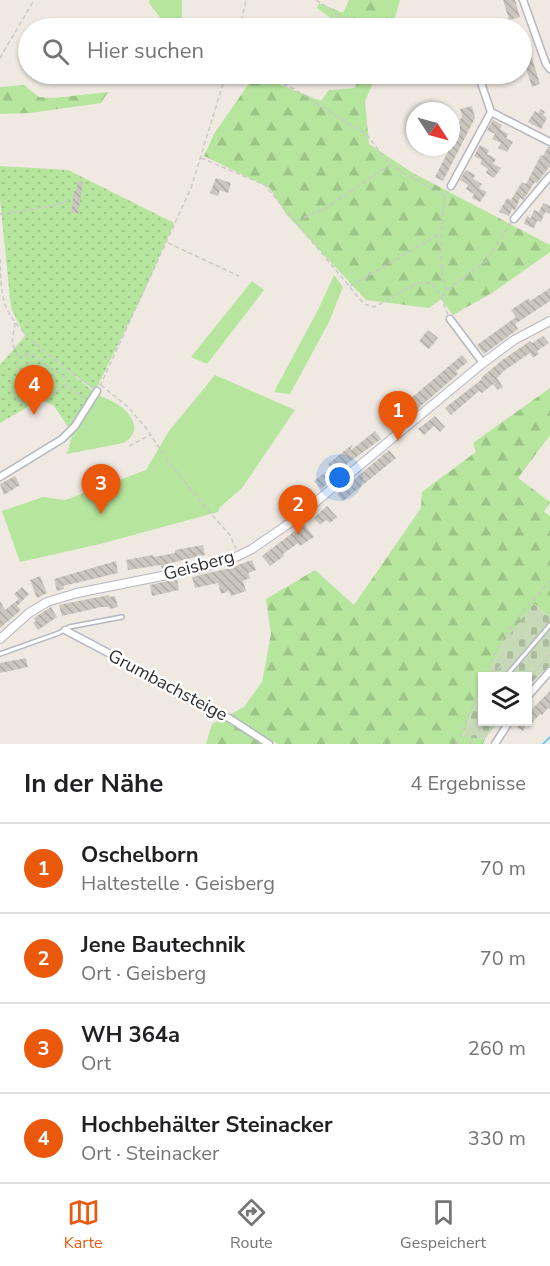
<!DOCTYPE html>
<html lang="de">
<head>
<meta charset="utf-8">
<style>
  :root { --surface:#fff; --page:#f2f2f2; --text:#202124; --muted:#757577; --line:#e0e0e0; --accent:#ea580c }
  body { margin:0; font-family:"Nunito Sans",sans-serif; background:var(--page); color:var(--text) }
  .controls { position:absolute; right:18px; bottom:18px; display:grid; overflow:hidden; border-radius:0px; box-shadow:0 2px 4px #0004 }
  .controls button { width:54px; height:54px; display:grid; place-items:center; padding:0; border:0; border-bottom:2px solid var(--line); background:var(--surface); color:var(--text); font:30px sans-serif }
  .compass { position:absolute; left:406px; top:102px; width:54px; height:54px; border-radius:50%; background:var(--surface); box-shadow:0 2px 4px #0004; rotate:126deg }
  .you { position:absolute; left:340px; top:478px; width:21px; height:21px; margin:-15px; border:4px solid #fff; border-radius:50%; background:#1a73e8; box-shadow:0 0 0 9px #1a73e833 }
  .badge { display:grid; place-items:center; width:39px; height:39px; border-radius:50%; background:var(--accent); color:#fff; font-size:20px; font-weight:700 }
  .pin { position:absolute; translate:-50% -50px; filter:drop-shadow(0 2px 3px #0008) }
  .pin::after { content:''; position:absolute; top:32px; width:21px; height:18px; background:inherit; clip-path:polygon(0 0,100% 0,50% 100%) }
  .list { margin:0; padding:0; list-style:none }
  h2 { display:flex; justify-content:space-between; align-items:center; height:78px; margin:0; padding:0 24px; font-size:26px }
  h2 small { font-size:20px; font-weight:400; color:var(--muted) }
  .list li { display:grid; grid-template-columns:39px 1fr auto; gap:18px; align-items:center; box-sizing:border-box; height:90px; padding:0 24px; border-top:2px solid var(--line) }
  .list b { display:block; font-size:22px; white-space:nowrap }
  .list p { margin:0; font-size:20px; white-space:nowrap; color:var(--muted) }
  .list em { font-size:20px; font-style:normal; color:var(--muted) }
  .icon { flex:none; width:33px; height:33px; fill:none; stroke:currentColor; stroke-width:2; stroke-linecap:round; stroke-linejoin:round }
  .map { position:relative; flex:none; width:550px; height:744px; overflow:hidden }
  .search { position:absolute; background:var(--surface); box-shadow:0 2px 4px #0004; left:18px; right:18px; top:18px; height:66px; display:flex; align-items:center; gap:15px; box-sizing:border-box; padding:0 21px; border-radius:33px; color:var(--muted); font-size:22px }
  .sheet { height:438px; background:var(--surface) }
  nav { display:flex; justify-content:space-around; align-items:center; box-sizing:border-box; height:84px; border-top:2px solid var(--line); background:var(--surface); font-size:16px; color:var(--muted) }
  nav a { display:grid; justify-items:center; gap:3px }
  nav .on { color:var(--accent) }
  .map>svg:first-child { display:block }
  .grass { fill:#b6e59e }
  .forest { fill:url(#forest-firs) }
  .cemetery { fill:url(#cemetery-stones) }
  .park { fill:url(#park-dots) }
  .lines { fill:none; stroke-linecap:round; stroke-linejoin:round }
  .stream { stroke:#75cff0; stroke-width:2 }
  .building { fill:url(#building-back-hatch) }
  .service-casing { stroke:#b4b7c1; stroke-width:6 }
  .minor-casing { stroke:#b4b7c1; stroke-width:9 }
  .tertiary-casing { stroke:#b4b7c1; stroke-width:10 }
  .path { stroke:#c9c9c9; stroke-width:1.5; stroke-dasharray:4.5 3; stroke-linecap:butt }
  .service { stroke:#fff; stroke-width:3 }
  .minor { stroke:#fff; stroke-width:6 }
  .tertiary { stroke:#fff; stroke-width:8 }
  .labels { text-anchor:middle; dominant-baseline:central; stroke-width:5; stroke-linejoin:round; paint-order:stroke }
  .street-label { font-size:18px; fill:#2e2e2e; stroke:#fff }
</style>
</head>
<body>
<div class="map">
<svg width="550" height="744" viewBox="0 0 550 744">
  <defs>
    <pattern id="forest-firs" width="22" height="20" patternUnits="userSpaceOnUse" patternTransform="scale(1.5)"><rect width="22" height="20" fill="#b6e59e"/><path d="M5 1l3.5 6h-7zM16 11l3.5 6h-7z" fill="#9dc588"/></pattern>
    <pattern id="cemetery-stones" width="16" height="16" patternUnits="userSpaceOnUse" patternTransform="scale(1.5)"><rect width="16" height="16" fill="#c8d9b8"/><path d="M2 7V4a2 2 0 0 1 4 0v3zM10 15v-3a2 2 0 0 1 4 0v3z" fill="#acbb9e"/></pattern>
    <pattern id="park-dots" width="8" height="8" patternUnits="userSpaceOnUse" patternTransform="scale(1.5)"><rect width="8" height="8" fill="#b6e59e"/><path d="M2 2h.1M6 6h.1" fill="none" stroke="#9dc588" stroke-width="1.8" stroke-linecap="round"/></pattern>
    <pattern id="building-back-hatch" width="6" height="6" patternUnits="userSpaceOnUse" patternTransform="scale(1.5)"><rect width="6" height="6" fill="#cbc7bf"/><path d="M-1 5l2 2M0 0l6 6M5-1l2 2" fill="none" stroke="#afaba4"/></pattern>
  </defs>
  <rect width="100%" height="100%" fill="#efe9e1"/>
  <path class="grass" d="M150,0H182V28H168L149,3Z
    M334,275L343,287L329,322L290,394L274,392L319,308Z
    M252,281L264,290L207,364L191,357Z
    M215,375L295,410L242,488L220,507L218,512L100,544L20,562L2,511L43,497L65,500L146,470L169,431Z
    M98,395C105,398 113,401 120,406C134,416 142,433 123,443L67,454L73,432Z"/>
  <path class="forest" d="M349,0H400L392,28H342L336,22L317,8L319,3L343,13Z
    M359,74H377L365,101L369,144L413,173L550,245V252L492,293L453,315L441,299L429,308L366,300L286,214L270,188L204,156L214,134L252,79L276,83L321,101L329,90L355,88Z
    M24,85L39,97L54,98L108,92L101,103L30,113L0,114V87Z
    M550,388V435L518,478L550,502L544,512L550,516V618L535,604L505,640L488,676H482V688L463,736L485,739L483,744H277L274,741L273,744H206L212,724L244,707L262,682L271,634L266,599L315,570L354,605L421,508L422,492L476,452L473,443Z"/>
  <path class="cemetery" d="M534,604L550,618V665L528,686V676H488L505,640Z
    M482,688V722H498L485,739L463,737Z"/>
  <path class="park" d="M0,166L68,170L174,223L141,298L95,391L64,367L94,392L69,428L54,406L41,399L0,423V365L25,336L11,308L0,199Z"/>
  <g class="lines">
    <path class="stream" d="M543,744L550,737"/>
  </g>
  <path class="building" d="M503,0H515L520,17L509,20Z
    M526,38L540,84L532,87L522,56V40Z
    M472,106L475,118L443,181L435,177L454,140L451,138L462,116L460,109Z
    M541,109L545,112L543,115L547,118L541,129L528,122L535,111L538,113Z
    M493,120L502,125L500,129L508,134L506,138L513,142L507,152L498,148L501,143L492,139L495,134L487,130Z
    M480,145L489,150L487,154L496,159L493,164L501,168L494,178L486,173L488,169L480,164L482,160L474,156Z
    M548,147H550V168L549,167L537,183L535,182L523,200L520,198L515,210L512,209L509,216L499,212L507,198L511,200L522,182L526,184L541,155L543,156Z
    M466,170L475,175L473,179L482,184L479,188L487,192L480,202L472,198L474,194L466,189L468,185L460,180Z
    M216,178L231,183L228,193L220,190L218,196L210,193Z
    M78,181L83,182L78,214L71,212L74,191H76Z
    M543,203L550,206V214L545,212L541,222L537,221L534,228L524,224L527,216L531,218L534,210L539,212Z
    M550,288V301L515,324L518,329L484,354L477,345L516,317L511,310L529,298L530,301Z
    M428,330L438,338L429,349L419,341Z
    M543,336L549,343L537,351L539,354L533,358L530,353L505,370L497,378L503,387L498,390L493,384L482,393L479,391L451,415L445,408L482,379L481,378L501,361L530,341L532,343Z
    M462,355L468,362L456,371L458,374L407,418L401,411L411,402L409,400Z
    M435,416L445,427L440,432L434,426L424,435L418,429Z
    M375,431L381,439L348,463L332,476L334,478L321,489L314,481L331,468L328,464L353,444L350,451Z
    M389,450L396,458L343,501L337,494Z
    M15,476L20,485L4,495L0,484Z
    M327,506L337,517L330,523L326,520L320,525L314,518Z
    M304,524L314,537L300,546L298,543L283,554L284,556L270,566L262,556Z
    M203,545L205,555L170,563L171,567L162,569L161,565L128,570L126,560L153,555L154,557L175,553V550Z
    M252,560L256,570L248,573L250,578L243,581L246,591L231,596L229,591L221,594L218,583L195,588L192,577L230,568Z
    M116,561L118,573L63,586L64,589L57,591L54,579Z
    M40,576L47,593L37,598L30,580Z
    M177,579L179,590L152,596L150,585Z
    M22,587L29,594L17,606L21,610L0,628V601L5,610L19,599L14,594Z
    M109,595V597L115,596L118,607L110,609L109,607H101L62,616L59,605Z
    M51,607L57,617L38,630L33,623L36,621L34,618Z
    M26,658L28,667L0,673V663Z
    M550,691V710L548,708L542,715L540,714L528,727V722L523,731L517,727L520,722H528V713Z"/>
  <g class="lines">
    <g class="service-casing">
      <path id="service" d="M0,654L59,633L69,627L122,617
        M506,676L550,625"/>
    </g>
    <g class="minor-casing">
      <path id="minor" d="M523,0L546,64L550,69
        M478,74L491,112L550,142
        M451,186L491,112
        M514,219L550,176
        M450,319L483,363
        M0,477L62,439L75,426L97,391
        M65,630L116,657L180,696L229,718L269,744
        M528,696L550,671
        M495,744L509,722"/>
    </g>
    <g class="tertiary-casing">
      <path id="tertiary" d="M0,639L29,613L47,602L77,593L202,568L238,556L252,549L294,520L483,363L514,340L550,321"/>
    </g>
    <path class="path" d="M316,0L342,17L352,28
      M240,28L246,0
      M0,58L34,0
      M263,74L294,89L367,135L390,165L445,196L448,191
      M201,158L265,185L364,304L374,307L390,299L407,288L419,283H432L440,294L448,315
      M0,214L53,206L69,200
      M297,220L323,210L390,165
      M168,243L239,276
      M0,259C1,275 0,294 7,309C19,337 68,369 93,388
      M350,286L440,234
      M447,290L486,261L511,223
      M442,297L446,290C438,259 441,229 445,196
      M15,323L12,343L19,358
      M25,355L31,363
      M66,385C61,394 54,391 45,394C34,397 29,405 17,400L14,394L21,375L18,366L19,358L24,354H32L50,368L61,373L65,378L66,385L85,398
      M101,385L128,407L146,428L168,461L206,508L230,535L236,549
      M100,386L191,188L226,74
      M129,446L150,435
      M498,669L507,658L512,663
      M485,676L502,639L522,612L550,581
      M528,678L550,655
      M457,744L482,682
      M470,744L474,738"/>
    <use href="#service" class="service"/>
    <use href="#minor" class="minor"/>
    <use href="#tertiary" class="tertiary"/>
  </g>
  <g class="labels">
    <g class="street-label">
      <text transform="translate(199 565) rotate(-15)">Geisberg</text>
      <text transform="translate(168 685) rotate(28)">Grumbachsteige</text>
    </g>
  </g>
</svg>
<div class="controls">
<button><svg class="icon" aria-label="layers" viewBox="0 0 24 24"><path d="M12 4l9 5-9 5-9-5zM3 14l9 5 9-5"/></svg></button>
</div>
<svg class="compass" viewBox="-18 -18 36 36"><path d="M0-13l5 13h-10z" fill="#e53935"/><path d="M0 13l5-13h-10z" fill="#757577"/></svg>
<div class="you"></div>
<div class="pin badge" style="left:398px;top:441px">1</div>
<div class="pin badge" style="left:298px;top:535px">2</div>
<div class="pin badge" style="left:101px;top:514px">3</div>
<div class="pin badge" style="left:34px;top:415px">4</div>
<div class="search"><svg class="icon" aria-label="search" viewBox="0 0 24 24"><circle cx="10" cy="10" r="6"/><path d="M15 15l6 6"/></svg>Hier suchen</div>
</div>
<section class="sheet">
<h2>In der Nähe<small>4 Ergebnisse</small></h2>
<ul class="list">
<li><span class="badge">1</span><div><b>Oschelborn</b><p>Haltestelle · Geisberg</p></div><em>70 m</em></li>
<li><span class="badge">2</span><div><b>Jene Bautechnik</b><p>Ort · Geisberg</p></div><em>70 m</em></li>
<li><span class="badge">3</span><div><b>WH 364a</b><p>Ort</p></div><em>260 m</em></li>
<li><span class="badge">4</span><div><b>Hochbehälter Steinacker</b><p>Ort · Steinacker</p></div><em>330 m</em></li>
</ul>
</section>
<nav>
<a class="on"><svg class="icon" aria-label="map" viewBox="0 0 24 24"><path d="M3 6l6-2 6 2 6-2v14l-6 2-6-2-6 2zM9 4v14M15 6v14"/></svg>Karte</a>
<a><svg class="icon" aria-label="directions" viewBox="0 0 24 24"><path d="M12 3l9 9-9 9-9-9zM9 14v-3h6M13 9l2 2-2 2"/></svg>Route</a>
<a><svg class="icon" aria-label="saved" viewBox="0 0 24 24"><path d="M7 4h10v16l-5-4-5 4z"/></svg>Gespeichert</a>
</nav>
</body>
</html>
